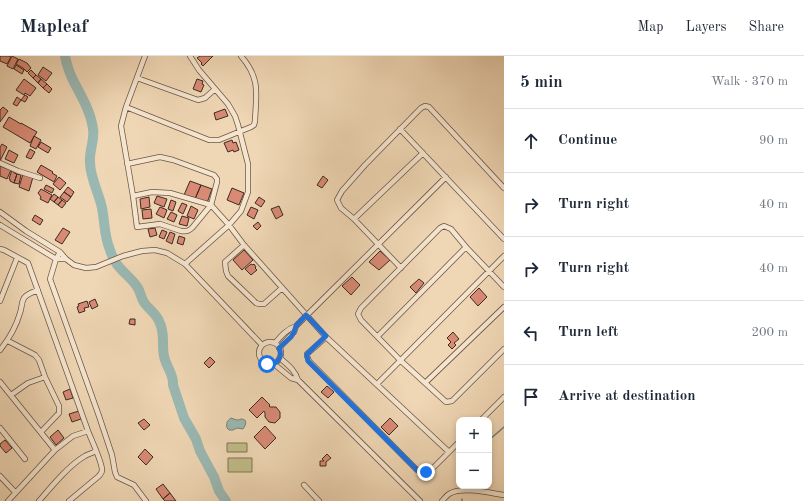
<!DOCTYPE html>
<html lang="en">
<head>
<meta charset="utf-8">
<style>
  :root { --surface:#fff; --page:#f2f2f3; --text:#1f2937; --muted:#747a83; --line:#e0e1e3 }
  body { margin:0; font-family:"Old Standard TT",serif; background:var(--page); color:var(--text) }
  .controls { position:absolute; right:12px; bottom:12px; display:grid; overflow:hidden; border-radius:8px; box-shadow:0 2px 6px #0003 }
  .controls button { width:36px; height:36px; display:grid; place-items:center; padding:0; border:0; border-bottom:1px solid var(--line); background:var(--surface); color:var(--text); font:20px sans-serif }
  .stop { position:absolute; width:12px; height:12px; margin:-9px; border:3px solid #1a73e8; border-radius:50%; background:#fff }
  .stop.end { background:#1a73e8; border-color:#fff; box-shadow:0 1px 4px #0008 }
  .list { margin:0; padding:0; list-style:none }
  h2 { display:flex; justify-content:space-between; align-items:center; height:52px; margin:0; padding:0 16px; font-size:17px }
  h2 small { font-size:13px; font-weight:400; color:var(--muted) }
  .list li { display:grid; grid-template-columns:26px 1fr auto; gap:12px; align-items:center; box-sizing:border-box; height:64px; padding:0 16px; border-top:1px solid var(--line) }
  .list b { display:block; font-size:15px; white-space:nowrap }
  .list em { font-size:13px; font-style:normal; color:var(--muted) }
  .icon { flex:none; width:22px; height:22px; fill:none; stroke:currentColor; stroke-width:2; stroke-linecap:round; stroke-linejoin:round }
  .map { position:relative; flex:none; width:504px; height:445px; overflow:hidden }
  header { display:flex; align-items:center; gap:24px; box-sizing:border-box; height:56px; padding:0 20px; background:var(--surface); border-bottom:1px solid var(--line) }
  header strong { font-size:19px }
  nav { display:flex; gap:22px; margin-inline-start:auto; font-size:14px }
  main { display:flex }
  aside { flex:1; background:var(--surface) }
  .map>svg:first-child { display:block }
  .green { fill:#c0bc88; stroke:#7e7455 }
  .water { fill:#9ab8b2; stroke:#758078 }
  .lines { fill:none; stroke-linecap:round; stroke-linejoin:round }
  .stream { stroke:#758078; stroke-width:1.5 }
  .river { stroke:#9ab8b2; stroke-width:10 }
  .building { fill:#d98a75; stroke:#3d2b22 }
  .minor-casing { stroke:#6a5646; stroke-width:6 }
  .minor { stroke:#f5e4ce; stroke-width:4.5 }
  .route { stroke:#1a73e8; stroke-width:5 }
</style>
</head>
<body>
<header>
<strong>Mapleaf</strong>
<nav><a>Map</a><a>Layers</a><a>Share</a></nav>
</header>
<main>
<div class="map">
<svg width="504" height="445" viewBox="0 0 504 445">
  <rect width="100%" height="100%" fill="#efd6b4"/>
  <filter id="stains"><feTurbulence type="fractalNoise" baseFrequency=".005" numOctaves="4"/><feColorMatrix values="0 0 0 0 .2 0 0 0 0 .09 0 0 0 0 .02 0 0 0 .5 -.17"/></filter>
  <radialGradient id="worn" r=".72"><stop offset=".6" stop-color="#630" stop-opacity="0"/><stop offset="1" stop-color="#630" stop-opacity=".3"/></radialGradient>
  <path class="green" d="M227,387H247V396H227Z
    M228,402H252V416H228Z"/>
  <path class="water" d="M231,362C234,363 236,364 238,364C239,364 240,363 241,363C248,363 246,369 243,373L237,372L233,374H229L227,372C226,367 227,365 231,362Z"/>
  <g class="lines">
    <path class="stream" d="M489,384L504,371
      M459,429C457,423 457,418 459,412
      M462,443V445"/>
    <path class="river" d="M65,0C67,10 70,19 75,28C83,43 91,57 93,73C95,84 89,94 90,106C90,122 99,137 102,152C105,167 104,180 110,194C112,200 115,207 120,212C126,219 133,224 138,232C141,237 141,244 146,249C150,254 156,258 159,265C162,271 163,278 163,285C163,290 163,296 164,300C166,311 174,318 173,329L184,362L196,383L200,395L214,421L219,435L226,445"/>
  </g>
  <path class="building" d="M0,0H9L11,1L7,8L0,5Z
    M12,0L18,3L13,13L7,10Z
    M200,0H213L203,10L201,8L202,7L197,2Z
    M19,3L27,7L31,12L27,16L23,12L16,8Z
    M16,9L24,14L22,18L14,13Z
    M43,11L52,17L46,25L38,19Z
    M31,14L36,19L33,22L28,17Z
    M36,19L41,23L38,27L33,22Z
    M24,23L36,32L30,40L25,37L24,39L16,34Z
    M41,23L47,28L43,32L38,27Z
    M197,23L203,25L202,28L204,29L201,36L193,33Z
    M47,28L52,33L49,37L43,32Z
    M25,39L28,41L25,46L21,44Z
    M17,41L21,44L17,50L13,48Z
    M3,51L8,55L0,66V54Z
    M225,53L228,60L216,64L214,57Z
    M9,61L21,68V67L37,76L30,87L3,71Z
    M34,80L41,84L36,93L30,90Z
    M232,84L233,87L236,86L239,94L234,96L233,94L228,96L224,87Z
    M41,86L51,92L48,97L38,91Z
    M2,88L7,91L0,105V91Z
    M30,93L35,96L31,103L26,101Z
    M9,94L18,99L14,107L5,103Z
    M41,109L53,116L52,117L57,120L54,126L37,116Z
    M0,110L11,114L7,123L0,120Z
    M12,114H14V117L17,118L14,127L10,125V123H9Z
    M17,118L21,119L19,128L14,127Z
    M23,118L33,121L29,135L19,131Z
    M323,120L328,124L322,132L317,129Z
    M59,121L66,127L60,134L53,128Z
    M190,125L201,129L195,143L184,139Z
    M46,129L54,133L52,137L44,133Z
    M201,129L212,133L207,147L195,143Z
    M68,131L74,136L71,141L64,136Z
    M232,132L244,137L239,149L227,144Z
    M41,133L52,139L48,147L40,143L41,141L38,137Z
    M64,136L71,141L67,146L60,141Z
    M54,138L58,141L54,146L50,143Z
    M157,140L167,143L164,151L154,147Z
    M58,141L62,144L58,149L54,146Z
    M149,141L150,151L141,153L140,143Z
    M259,141L265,145L261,151L255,147Z
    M62,144L66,147L62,152L58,149Z
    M171,144L176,146L173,155L168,153Z
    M182,147L187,149L183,158L178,155Z
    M191,150L198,154L194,163L187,160Z
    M279,150L283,159L276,163L271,153Z
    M160,151L167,154L164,162L156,158Z
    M251,151L258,154L254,163L247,159Z
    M151,153L152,162L143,163L142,154Z
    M171,156L177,159L174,166L167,163Z
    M35,159L43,164L40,169L32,164Z
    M182,160L189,162L187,170L179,168Z
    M258,166L261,170L257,174L253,170Z
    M63,172L70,176L62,188L55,184Z
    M155,172L157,179L150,181L148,173Z
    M162,174L167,176L164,183L159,181Z
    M170,176L175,178L172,188L166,185Z
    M179,180L185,182L183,189L177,187Z
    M244,194L253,204L242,214L233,204Z
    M380,195L390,204L379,214L369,206Z
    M251,208L253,209L254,208L256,211L255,212L257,214L251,219L245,213Z
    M352,221L360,229L351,239L342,230Z
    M419,223L424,227L416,237L410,231Z
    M479,232L487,241L478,250L470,241Z
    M95,243L98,250L92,253L89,246Z
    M87,245L89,251L84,252L85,255L79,257L77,251L79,250L78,248Z
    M130,263H135V269L129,268Z
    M453,276L459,283L454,287L456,289L452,293L448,289L451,286L447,282Z
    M210,301L215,306L209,312L204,307Z
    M327,330L334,336L328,342L321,336Z
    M70,333L73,342L66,344L63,336Z
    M262,341L270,349L269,350L270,351H276L280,356V362L275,367L269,366L265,361V357L264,355L257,362L249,354Z
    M79,355L81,363L72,366L69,358Z
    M390,362L398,370L389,379L381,371Z
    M144,363L150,369L144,374L138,367Z
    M265,370L276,382L265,393L254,381Z
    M58,374L64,382L56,389L50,381Z
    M5,384L12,392L6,397L0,390V388Z
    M145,393L153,401L146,409L138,401Z
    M327,398L331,402L326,406V410H320V405H324L322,403Z
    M163,428L170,437L163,443L156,433Z
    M170,437L176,445H165L163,443Z"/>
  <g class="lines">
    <g class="minor-casing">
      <path id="minor" d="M137,22L198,44L205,42L215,33
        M126,51L209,84H219L251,71L254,69L255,65C256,38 261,23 241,0
        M400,73L504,183
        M0,107L18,115L40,122
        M127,108L160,101L173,104L214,119L217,123V126L211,149L192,172C189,175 186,176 181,175L160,168L137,171L133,140L121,70L126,51L145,0
        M133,140L152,136L170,137L211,149L229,169L244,189L326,281L449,396
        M0,156L26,175L60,196L66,203L74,209L86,212L96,211L123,200L142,195L155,194L167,197L185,208L262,289
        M354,163L423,97
        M0,169L56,203H66
        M244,189L225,206L226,215L228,220L256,247L259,248H264L282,232
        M0,193L4,194L28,207L88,375C91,383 102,406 102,414C102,417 101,417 99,420L69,445
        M60,196L56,203L50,223L99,360L112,399L115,416L117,421L134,429L146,445
        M185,208L229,169L241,155L248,136V108L238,69L235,60L228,48L199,14L190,0
        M401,212L354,163L341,152L337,144L342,135L365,109L421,52L425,50L429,51L504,132
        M504,231L466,191L451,173L444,170L440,172L361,252L358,258L361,264L400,304L446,346L452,345L504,293
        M0,245L17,202
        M378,280L466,191
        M326,281L307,298V300L309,305L417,414L426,416L432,413L459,386
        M8,285L35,299L39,304L45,321L59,350V357L41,376
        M259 297a11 11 0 1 1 22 0a11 11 0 1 1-22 0Z
        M275,287C281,280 287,273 296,270L446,121
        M279,292L294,276L296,270
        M0,294C9,283 16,271 20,257C22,252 21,247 24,242C27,238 33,236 38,234
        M280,302C288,309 295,314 298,324L420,445
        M274,308L291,322L298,324
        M0,326L55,394
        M425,327L504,251
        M377,328L504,200
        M11,339L28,327L45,321
        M481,364L504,341
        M0,372L25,403
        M0,420L15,436
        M304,429L319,445
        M8,445L55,394L73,380L88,375
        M39,445C51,431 69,409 85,400C88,398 93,397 96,395
        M442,445C444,443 446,440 449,438C461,430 490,437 504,439"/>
    </g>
    <use href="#minor" class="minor"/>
  </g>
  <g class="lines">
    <path class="route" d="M267,308C278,309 283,301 279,292L291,281L294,276L296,270L306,259L326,280L307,298V300L308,305L417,414L426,416"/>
  </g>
  <rect width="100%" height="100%" filter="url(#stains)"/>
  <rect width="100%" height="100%" fill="url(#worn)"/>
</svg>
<div class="controls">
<button>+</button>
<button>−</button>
</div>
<div class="stop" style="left:267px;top:308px"></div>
<div class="stop end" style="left:426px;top:416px"></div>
</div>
<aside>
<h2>5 min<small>Walk · 370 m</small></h2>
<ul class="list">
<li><svg class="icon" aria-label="ahead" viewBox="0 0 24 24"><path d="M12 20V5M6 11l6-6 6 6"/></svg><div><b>Continue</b></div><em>90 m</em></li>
<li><svg class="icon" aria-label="right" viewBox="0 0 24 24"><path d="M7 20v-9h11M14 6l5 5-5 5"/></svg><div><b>Turn right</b></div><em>40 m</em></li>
<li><svg class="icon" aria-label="right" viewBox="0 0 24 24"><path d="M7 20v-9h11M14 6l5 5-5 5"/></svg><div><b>Turn right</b></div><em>40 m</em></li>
<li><svg class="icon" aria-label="left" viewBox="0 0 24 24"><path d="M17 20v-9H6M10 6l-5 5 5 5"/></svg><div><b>Turn left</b></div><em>200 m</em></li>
<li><svg class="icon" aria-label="arrive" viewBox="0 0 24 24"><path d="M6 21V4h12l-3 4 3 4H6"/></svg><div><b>Arrive at destination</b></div></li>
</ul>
</aside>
</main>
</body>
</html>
